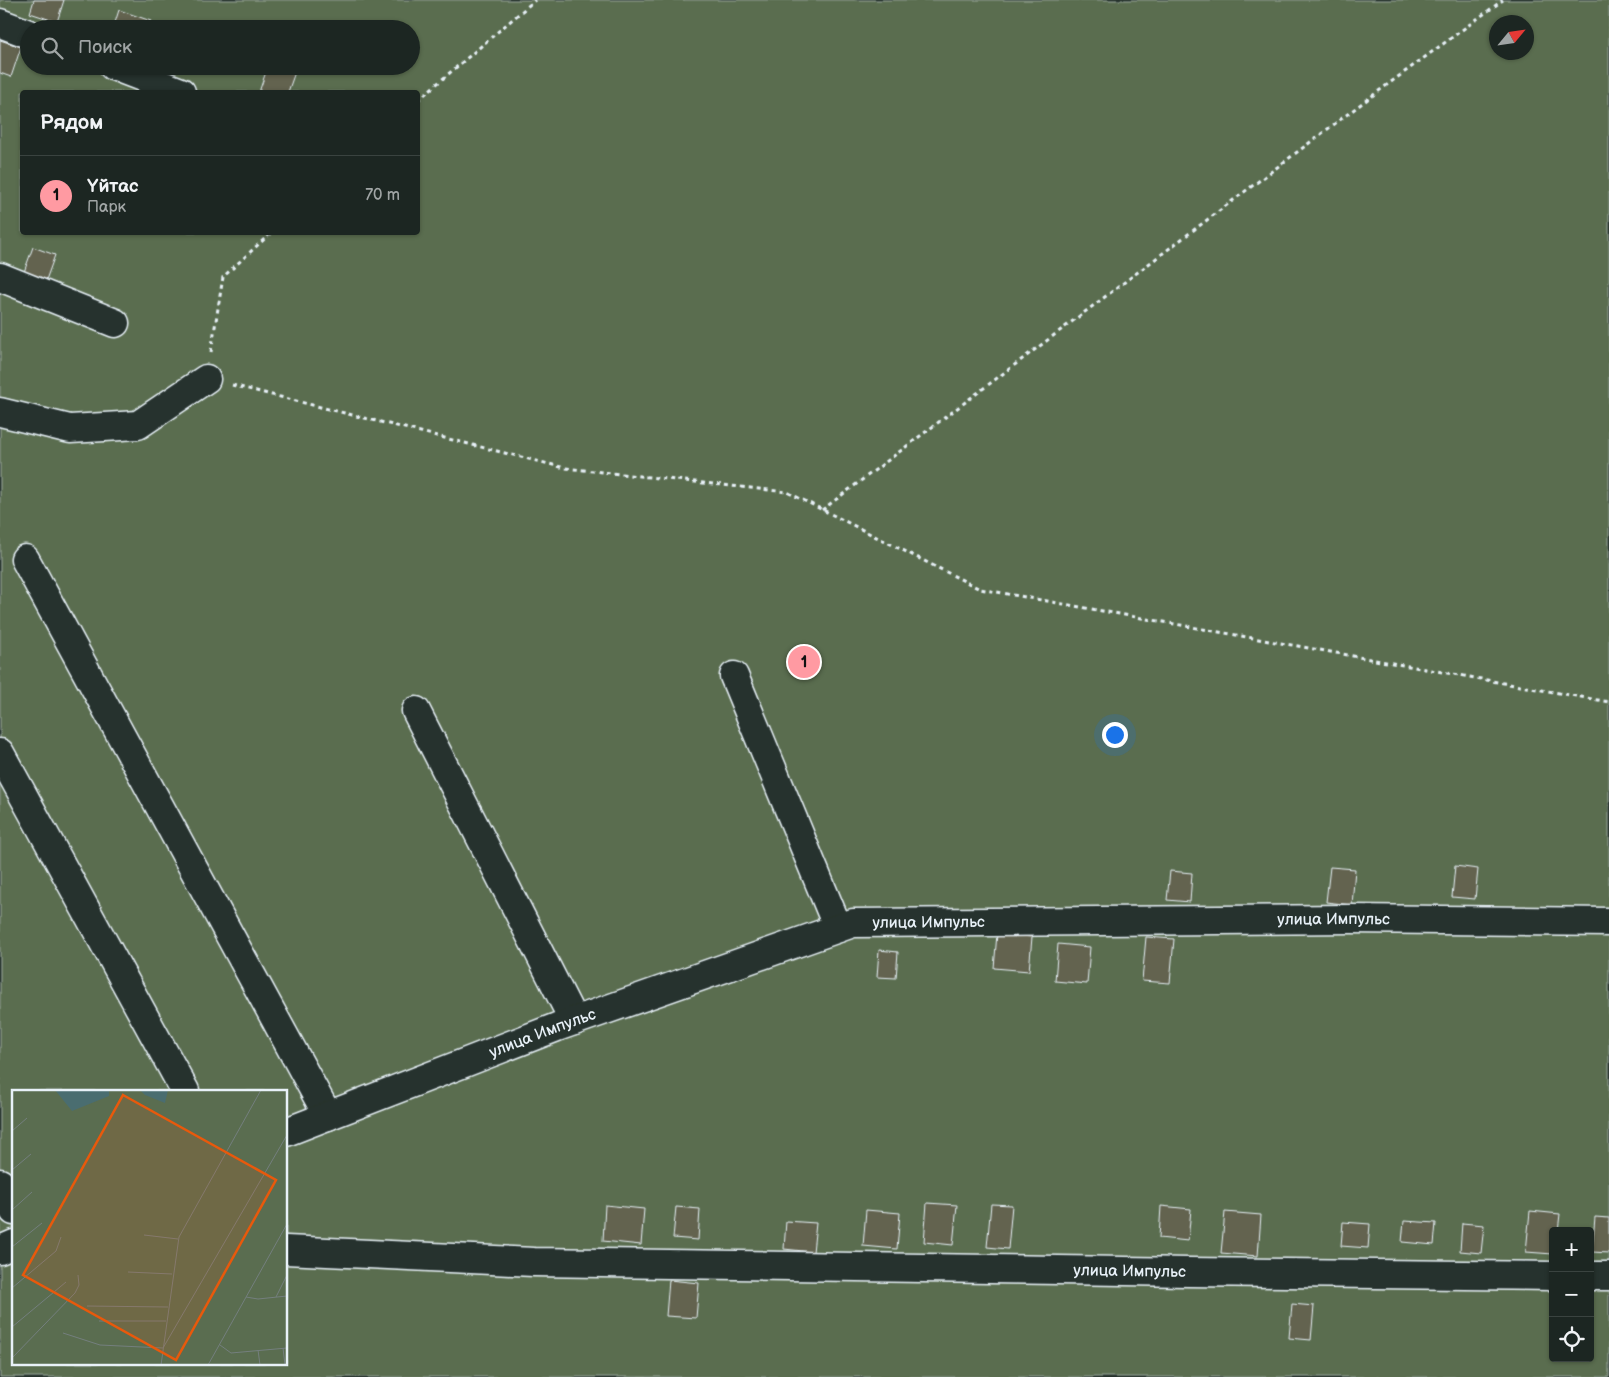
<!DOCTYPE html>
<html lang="ru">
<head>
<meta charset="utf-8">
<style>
  :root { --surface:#1c2622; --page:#252e2a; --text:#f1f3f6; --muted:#a0a5a5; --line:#3a4340; --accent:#ff9aa2 }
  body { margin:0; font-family:"Balsamiq Sans",sans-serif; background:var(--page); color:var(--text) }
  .controls { position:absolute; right:15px; bottom:15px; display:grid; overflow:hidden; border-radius:5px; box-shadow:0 1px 4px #0004 }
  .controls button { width:45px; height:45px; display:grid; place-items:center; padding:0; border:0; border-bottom:1px solid var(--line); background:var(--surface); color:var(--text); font:25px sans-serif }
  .compass { position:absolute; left:1489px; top:15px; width:45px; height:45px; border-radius:50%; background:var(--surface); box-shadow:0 1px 4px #0004; rotate:61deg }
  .you { position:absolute; left:1114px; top:734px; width:18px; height:18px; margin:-12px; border:4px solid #fff; border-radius:50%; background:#1a73e8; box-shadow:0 0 0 8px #1a73e833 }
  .badge { display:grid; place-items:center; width:32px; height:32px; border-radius:50%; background:var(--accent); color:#111; font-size:16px; font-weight:700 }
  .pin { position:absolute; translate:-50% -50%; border:2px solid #fff; box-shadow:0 1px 5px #0006 }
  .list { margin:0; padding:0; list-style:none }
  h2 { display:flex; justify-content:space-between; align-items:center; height:65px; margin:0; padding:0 20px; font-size:21px }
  h2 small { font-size:16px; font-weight:400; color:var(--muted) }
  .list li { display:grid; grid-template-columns:32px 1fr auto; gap:15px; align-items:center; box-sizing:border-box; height:80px; padding:0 20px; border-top:1px solid var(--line) }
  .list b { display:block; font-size:19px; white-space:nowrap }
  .list p { margin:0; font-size:16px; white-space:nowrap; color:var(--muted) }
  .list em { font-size:16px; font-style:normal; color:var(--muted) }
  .icon { flex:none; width:28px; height:28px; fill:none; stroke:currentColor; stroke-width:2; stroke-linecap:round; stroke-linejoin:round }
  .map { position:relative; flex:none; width:1609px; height:1377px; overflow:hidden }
  .search { position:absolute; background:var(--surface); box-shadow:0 1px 4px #0004; left:20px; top:20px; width:400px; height:55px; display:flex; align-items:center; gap:12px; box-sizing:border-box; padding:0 18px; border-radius:28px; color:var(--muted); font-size:19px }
  .panel { position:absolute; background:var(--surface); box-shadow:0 1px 4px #0004; left:20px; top:90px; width:400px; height:145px; border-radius:5px }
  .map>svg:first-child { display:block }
  .green { fill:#5a6d50; stroke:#a1afa4; fill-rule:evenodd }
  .building { fill:#64644f; stroke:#e8f1f8 }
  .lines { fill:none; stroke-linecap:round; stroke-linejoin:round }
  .minor-casing { stroke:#e8f1f8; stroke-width:31 }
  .path { stroke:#e8f1f8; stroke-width:3; stroke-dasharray:4 4; stroke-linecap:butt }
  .minor { stroke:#26332d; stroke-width:28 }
  .labels { text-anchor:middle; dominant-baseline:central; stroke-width:4; stroke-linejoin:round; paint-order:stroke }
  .street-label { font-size:16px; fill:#e8f1f8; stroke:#26332d }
  .inset-road { fill:none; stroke:#747f7e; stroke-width:1 }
  .view { fill:#e8590c; fill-opacity:0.15; stroke:#e8590c; stroke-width:2.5 }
  .inset-edge { fill:none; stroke:#e8f1f8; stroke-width:2.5 }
</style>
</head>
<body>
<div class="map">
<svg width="1609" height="1377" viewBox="0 0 1609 1377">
  <rect width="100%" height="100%" fill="#26332d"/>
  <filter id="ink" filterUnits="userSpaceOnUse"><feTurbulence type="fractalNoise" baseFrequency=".02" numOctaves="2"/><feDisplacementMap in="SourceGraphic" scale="10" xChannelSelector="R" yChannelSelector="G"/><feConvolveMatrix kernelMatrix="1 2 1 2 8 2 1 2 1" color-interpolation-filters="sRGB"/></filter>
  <g filter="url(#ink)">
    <path class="green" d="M0,0H1609V1377H0ZM1496,22H1526V52H1496ZM29,29H411V66H29ZM22,92H418V232H22ZM14,1091H286V1363H14ZM1553,1231H1590V1358H1553Z"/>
    <path class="building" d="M34,0H64L57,22L30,13Z
      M119,10L151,21L148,29H113Z
      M0,40L21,47L11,77L0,73Z
      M268,66H279L295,72L288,92H259Z
      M33,247L55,255L46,280L24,272Z
      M1455,866L1478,869L1475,899L1452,897Z
      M1330,867L1355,869L1352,905L1326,902Z
      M1170,871L1192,873L1190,902L1167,900Z
      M997,934L1032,937L1029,971L994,968Z
      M1146,937L1174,939L1170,983L1142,981Z
      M1058,944L1090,947L1087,984L1055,981Z
      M879,950L898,952L896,978L877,977Z
      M927,1203L957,1205L953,1245L924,1242Z
      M991,1204L1012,1205L1008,1249L987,1247Z
      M605,1205L644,1209L641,1245L603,1241Z
      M1161,1206L1191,1209L1188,1241L1159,1238Z
      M676,1207L700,1209L698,1240L673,1238Z
      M866,1210L900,1213L897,1249L863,1246Z
      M1530,1211L1560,1214L1558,1231H1553V1254L1526,1252Z
      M1225,1212L1261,1215L1258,1256L1221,1253Z
      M1595,1217L1609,1218V1253L1592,1252Z
      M786,1221L816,1223L813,1252L784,1249Z
      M1404,1221L1436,1223L1434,1245L1402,1242Z
      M1343,1222L1370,1224L1368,1248L1341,1246Z
      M1462,1223L1484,1225L1481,1253L1460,1251Z
      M669,1280L699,1283L696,1318L666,1316Z
      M1292,1304L1314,1306L1311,1340L1289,1338Z"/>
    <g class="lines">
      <g class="minor-casing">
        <g id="minor">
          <path d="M0,23L29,34"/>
          <path d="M113,66L181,92"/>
          <path d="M0,277L115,323"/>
          <path d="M0,412L70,429L138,425L206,379"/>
          <path d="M25,559L328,1116"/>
          <path d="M734,676L838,928"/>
          <path d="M416,711L574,1021"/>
          <path d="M0,753L185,1091"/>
          <path id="s1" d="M286,1132L557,1027L853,923L1351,919L1609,922"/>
          <path d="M0,1183L14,1211"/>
          <path d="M0,1250L14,1244"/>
          <path id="s2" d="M286,1250L534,1262L1189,1272L1553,1276"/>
          <path d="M1590,1276H1609"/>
        </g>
      </g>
      <path class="path" d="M418,100L535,0
        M211,352L223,277L272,232
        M232,385L565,468L787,492L980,589L1609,702
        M822,510L1361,104L1503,0"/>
      <use href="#minor" class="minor"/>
    </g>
  </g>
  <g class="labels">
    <g class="street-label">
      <text stroke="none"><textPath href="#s1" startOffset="1085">улица Импульс</textPath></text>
      <text stroke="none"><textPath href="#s1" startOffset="680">улица Импульс</textPath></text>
      <text stroke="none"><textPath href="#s1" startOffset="275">улица Импульс</textPath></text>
      <text stroke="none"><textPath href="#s2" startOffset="844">улица Импульс</textPath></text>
    </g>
  </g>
  <g transform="translate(12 1090)">
    <rect width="275" height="275" fill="#26332d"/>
    <path d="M0,0H275V275H0Z" fill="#5a6d50"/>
    <path d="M43,0H97V6L60,21ZM128,0H156L153,13L133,5Z" fill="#4a6d70"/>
    <path class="inset-road" d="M0,41L15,28M0,80L19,64M0,120L20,102M132,145L166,149M0,157L30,133M116,182L160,184M0,198L44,161L49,147M234,207L246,209L275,206M264,207L275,185M75,216L156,217M87,231H154M0,237L54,192M51,243L88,255L151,258L275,45M208,255L219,263L275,258M271,258L273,275M246,260L248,275M0,268L63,203L67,195L66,185M149,275L167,147L249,0M196,275L275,134"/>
    <path class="view" d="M111,5L264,90L164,270L11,185Z"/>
    <rect width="275" height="275" class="inset-edge"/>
  </g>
</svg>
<div class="controls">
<button>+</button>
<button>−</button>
<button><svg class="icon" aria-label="locate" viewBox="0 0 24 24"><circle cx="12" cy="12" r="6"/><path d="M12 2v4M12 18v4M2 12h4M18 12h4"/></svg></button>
</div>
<svg class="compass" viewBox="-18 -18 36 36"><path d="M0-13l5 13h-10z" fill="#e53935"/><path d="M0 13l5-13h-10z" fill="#a0a5a5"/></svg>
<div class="you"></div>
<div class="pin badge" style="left:804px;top:662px">1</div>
<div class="search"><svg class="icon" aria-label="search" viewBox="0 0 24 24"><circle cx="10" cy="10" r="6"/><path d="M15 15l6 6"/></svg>Поиск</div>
<section class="panel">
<h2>Рядом<small></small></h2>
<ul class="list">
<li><span class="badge">1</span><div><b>Үйтас</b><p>Парк</p></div><em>70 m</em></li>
</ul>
</section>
</div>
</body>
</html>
